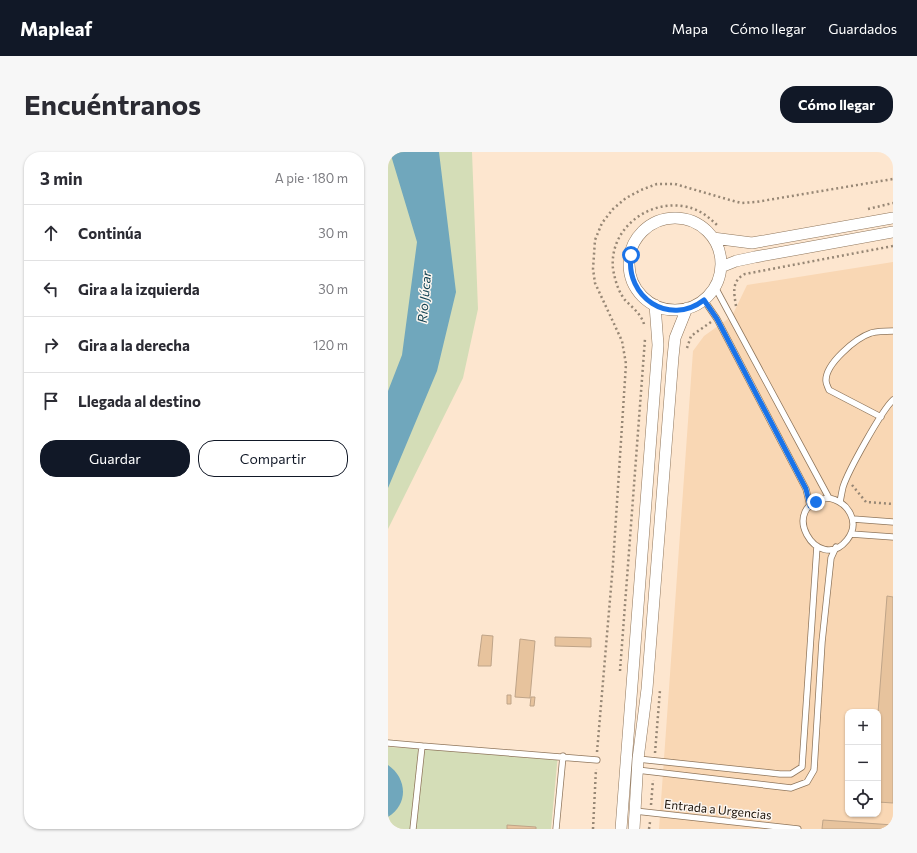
<!DOCTYPE html>
<html lang="es">
<head>
<meta charset="utf-8">
<style>
  :root { --surface:#fff; --page:#f7f7f7; --text:#2b2b33; --muted:#7c7c81; --line:#e1e1e2; --accent:#111827 }
  body { margin:0; font-family:Commissioner,sans-serif; background:var(--page); color:var(--text) }
  .controls { position:absolute; right:12px; bottom:12px; display:grid; overflow:hidden; border-radius:8px; box-shadow:0 1px 3px #0004 }
  .controls button { width:36px; height:36px; display:grid; place-items:center; padding:0; border:0; border-bottom:1px solid var(--line); background:var(--surface); color:var(--text); font:20px sans-serif }
  .stop { position:absolute; width:12px; height:12px; margin:-9px; border:3px solid #1a73e8; border-radius:50%; background:#fff }
  .stop.end { background:#1a73e8; border-color:#fff; box-shadow:0 1px 4px #0008 }
  .list { margin:0; padding:0; list-style:none }
  h2 { display:flex; justify-content:space-between; align-items:center; height:52px; margin:0; padding:0 16px; font-size:17px }
  h2 small { font-size:13px; font-weight:400; color:var(--muted) }
  .list li { display:grid; grid-template-columns:26px 1fr auto; gap:12px; align-items:center; box-sizing:border-box; height:56px; padding:0 16px; border-top:1px solid var(--line) }
  .list b { display:block; font-size:15px; white-space:nowrap }
  .list em { font-size:13px; font-style:normal; color:var(--muted) }
  .actions { display:flex; gap:8px; padding:12px 16px }
  .actions a { flex:1; padding:9px 0; border:1px solid var(--accent); border-radius:16px; text-align:center; font-size:14px; color:var(--accent) }
  .actions .main { background:var(--accent); color:#fff }
  .icon { flex:none; width:22px; height:22px; fill:none; stroke:currentColor; stroke-width:2; stroke-linecap:round; stroke-linejoin:round }
  .map { position:relative; flex:none; width:505px; height:677px; overflow:hidden; border-radius:16px }
  header { display:flex; align-items:center; gap:24px; box-sizing:border-box; height:56px; padding:0 20px; background:var(--accent); color:#fff }
  header strong { font-size:19px }
  nav { display:flex; gap:22px; margin-inline-start:auto; font-size:14px }
  .intro { display:flex; align-items:center; justify-content:space-between; box-sizing:border-box; height:96px; padding:0 24px }
  h1 { margin:0; font-size:28px }
  .button { padding:10px 18px; border-radius:16px; background:var(--accent); color:#fff; font-size:14px; font-weight:700 }
  main { display:flex; gap:24px; padding:0 24px }
  aside { flex:1; background:var(--surface); border-radius:16px; box-shadow:0 1px 3px #0004 }
  .map>svg:first-child { display:block }
  .built { fill:#f9d7b4; fill-rule:evenodd }
  .green { fill:#d4ddb7 }
  .water { fill:#70a7bc }
  .building { fill:#e7c39d; stroke:#bfa488 }
  .lines { fill:none; stroke-linecap:round; stroke-linejoin:round }
  .lane-casing { stroke:#8f765c; stroke-width:7 }
  .street-casing { stroke:#8f765c; stroke-width:12 }
  .path { stroke:#978775; stroke-width:2.5; stroke-dasharray:2 3; stroke-linecap:butt }
  .lane { stroke:#fff; stroke-width:5.5 }
  .street { stroke:#fff; stroke-width:11 }
  .route { stroke:#1a73e8; stroke-width:5 }
  .labels { text-anchor:middle; dominant-baseline:central; stroke-width:3; stroke-linejoin:round; paint-order:stroke }
  .street-label { font-size:12px; fill:#1a1107; stroke:#fcf6f0 }
  .water-label { font-size:13px; font-style:italic; fill:#134353; stroke:#fcf6f0 }
</style>
</head>
<body>
<header>
<strong>Mapleaf</strong>
<nav><a>Mapa</a><a>Cómo llegar</a><a>Guardados</a></nav>
</header>
<div class="intro"><h1>Encuéntranos</h1><a class="button">Cómo llegar</a></div>
<main>
<aside>
<h2>3 min<small>A pie · 180 m</small></h2>
<ul class="list">
<li><svg class="icon" aria-label="ahead" viewBox="0 0 24 24"><path d="M12 20V5M6 11l6-6 6 6"/></svg><div><b>Continúa</b></div><em>30 m</em></li>
<li><svg class="icon" aria-label="left" viewBox="0 0 24 24"><path d="M17 20v-9H6M10 6l-5 5 5 5"/></svg><div><b>Gira a la izquierda</b></div><em>30 m</em></li>
<li><svg class="icon" aria-label="right" viewBox="0 0 24 24"><path d="M7 20v-9h11M14 6l5 5-5 5"/></svg><div><b>Gira a la derecha</b></div><em>120 m</em></li>
<li><svg class="icon" aria-label="arrive" viewBox="0 0 24 24"><path d="M6 21V4h12l-3 4 3 4H6"/></svg><div><b>Llegada al destino</b></div></li>
</ul>
<div class="actions"><a class="main">Guardar</a><a>Compartir</a></div>
</aside>
<div class="map">
<svg width="505" height="677" viewBox="0 0 505 677">
  <rect width="100%" height="100%" fill="#fde6cf"/>
  <path class="built" d="M505,110V677H271L305,199L316,184L344,164L359,133ZM460,560H490V662H460Z"/>
  <path class="green" d="M0,0H84L90,157L75,226L0,377Z
    M0,595L170,602L163,677H0Z"/>
  <path class="water" d="M2,0H51L68,140L49,219L0,336V239L14,203L29,90Z
    M0,613C19,626 21,652 0,665Z"/>
  <path class="building" d="M499,444L505,445V651L490,650V561Z
    M94,483L105,484L103,514H90Z
    M167,485L203,486V495L167,494Z
    M132,487L147,489L142,546L127,545Z
    M119,543H123V552H119Z
    M143,545H147L146,554H142Z
    M435,668L505,673V677H434Z
    M119,673L148,675V677H119Z"/>
  <g class="lines">
    <g class="lane-casing">
      <path id="lane" d="M327,135L441,346C460,350 473,370 459,388C430,424 387,352 441,346
        M316,148L329,167L418,337L422,354
        M493,265L441,238C440,235 438,232 438,229C437,212 468,186 483,181C490,179 498,179 505,179
        M452,350C453,345 454,339 455,335C460,319 494,258 505,248
        M465,367L505,370
        M463,382L505,385
        M0,591L34,594L25,677
        M34,594L209,608
        M250,607L392,622H403L414,615L429,394
        M249,618L403,636L419,630L426,618L434,490L443,406L448,395
        M247,659L410,677
        M168,677L175,604"/>
    </g>
    <g class="street-casing">
      <path id="street" d="M241 112a46 46 0 1 1 92 0a46 46 0 1 1-92 0Z
        M325,86L364,91L505,66
        M333,115L348,109L367,105L505,80
        M233,677L270,193L267,153
        M246,677L250,607L259,537L285,205L287,186L299,156"/>
    </g>
    <path class="path" d="M480,57L505,51
      M348,154C346,141 343,129 357,122L505,94
      M256,172C253,162 244,155 237,148C230,139 227,128 225,117C221,78 258,49 294,54C310,56 320,64 331,75
      M299,196L303,184L323,170
      M464,333L478,350L505,352
      M232,519L257,187
      M209,600L225,412L238,212L234,189L207,131L205,117L207,88L214,71L225,57L238,46L253,38L269,32H287L342,48L353,51L368,50L505,27
      M267,601L272,538
      M263,653L265,628
      M205,677L208,617
      M261,677L262,670"/>
    <use href="#lane" class="lane"/>
    <use href="#street" class="street"/>
  </g>
  <g class="lines">
    <path class="route" d="M243,103C237,145 281,175 316,148L329,167L418,337L422,354L428,350"/>
  </g>
  <g class="labels">
    <g class="street-label">
      <text transform="translate(330 657) rotate(6)">Entrada a Urgencias</text>
    </g>
    <g class="water-label">
      <text transform="translate(36 145) rotate(-85)">Río Júcar</text>
    </g>
  </g>
</svg>
<div class="controls">
<button>+</button>
<button>−</button>
<button><svg class="icon" aria-label="locate" viewBox="0 0 24 24"><circle cx="12" cy="12" r="6"/><path d="M12 2v4M12 18v4M2 12h4M18 12h4"/></svg></button>
</div>
<div class="stop" style="left:243px;top:103px"></div>
<div class="stop end" style="left:428px;top:350px"></div>
</div>
</main>
</body>
</html>
